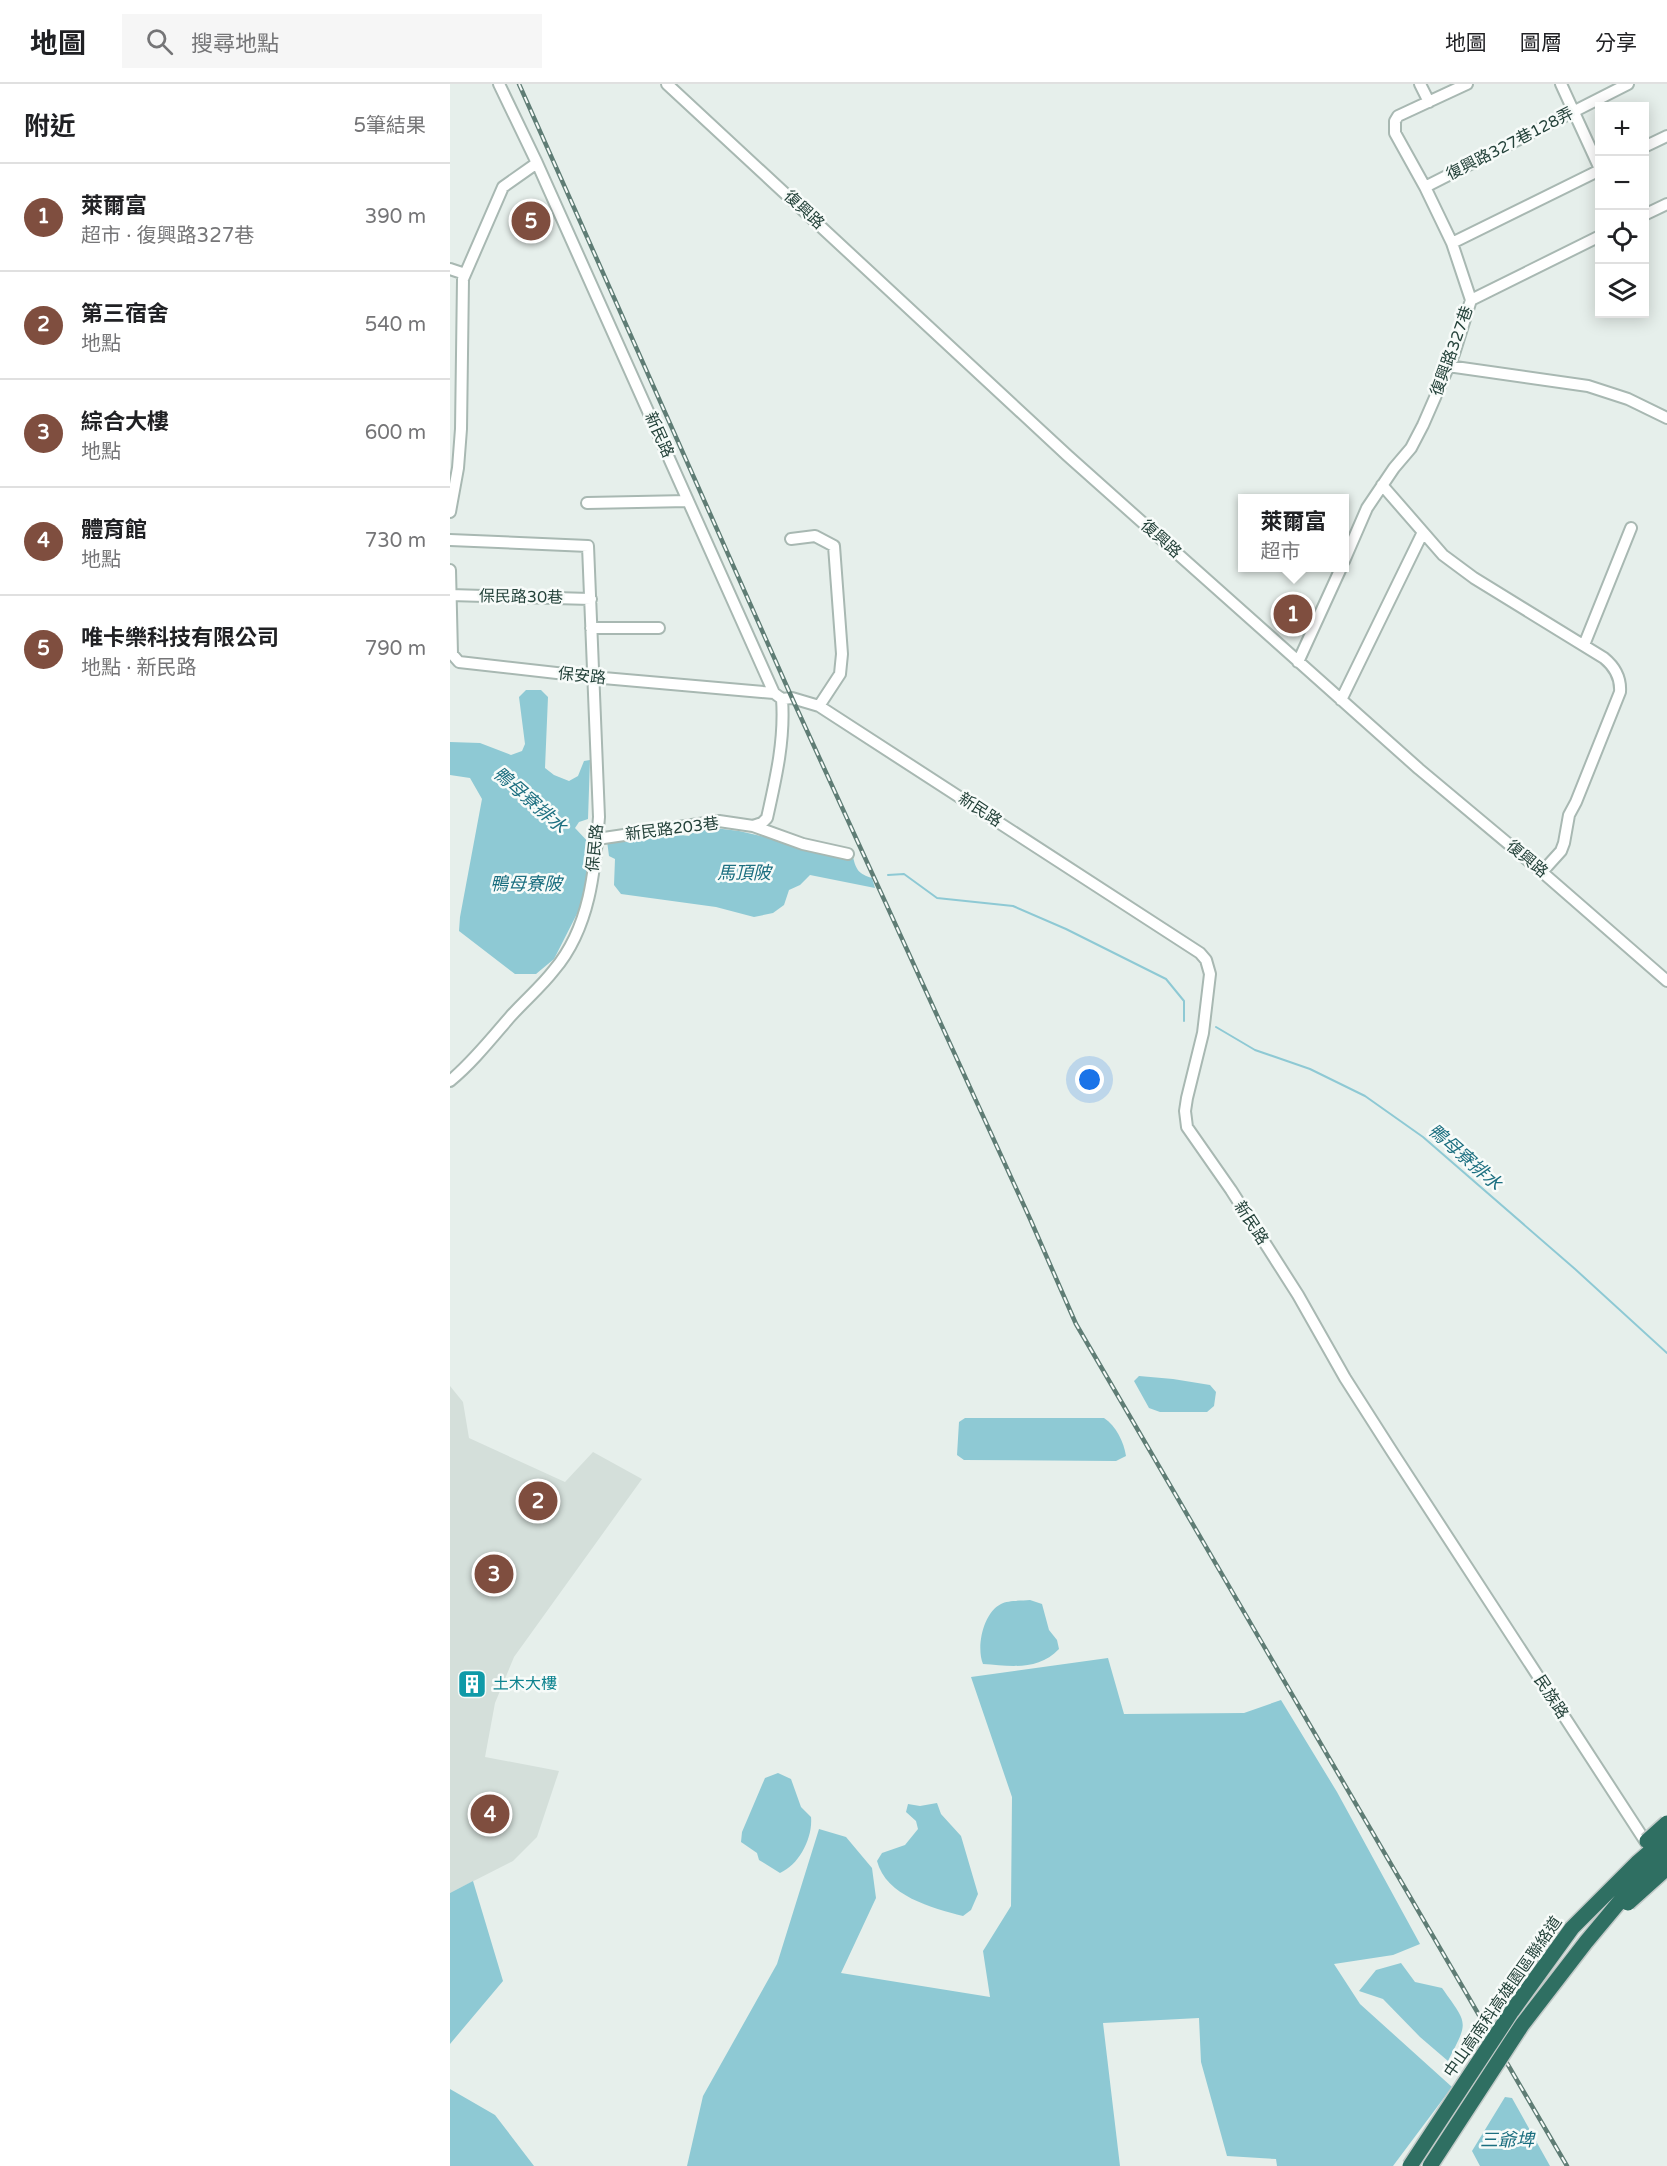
<!DOCTYPE html>
<html lang="zh-TW">
<head>
<meta charset="utf-8">
<style>
  :root { --surface:#fff; --page:#f6f6f6; --text:#202124; --muted:#757577; --line:#e0e0e0; --accent:#7f4e3f }
  body { margin:0; font-family:"Varela Round","Noto Sans TC",sans-serif; background:var(--page); color:var(--text) }
  .controls { position:absolute; right:18px; top:18px; display:grid; overflow:hidden; border-radius:0px; box-shadow:0 3px 15px #0003 }
  .controls button { width:54px; height:54px; display:grid; place-items:center; padding:0; border:0; border-bottom:2px solid var(--line); background:var(--surface); color:var(--text); font:30px sans-serif }
  .you { position:absolute; left:640px; top:996px; width:21px; height:21px; margin:-15px; border:4px solid #fff; border-radius:50%; background:#1a73e8; box-shadow:0 0 0 9px #1a73e833 }
  .badge { display:grid; place-items:center; width:39px; height:39px; border-radius:50%; background:var(--accent); color:#fff; font-size:20px; font-weight:700 }
  .pin { position:absolute; translate:-50% -50%; border:3px solid #fff; box-shadow:0 2px 6px #0006 }
  .popup { position:absolute; left:788px; top:410px; width:111px; height:78px; box-sizing:border-box; display:grid; place-content:center; border-radius:0px; background:var(--surface); filter:drop-shadow(0 2px 4px #0005); font-size:20px; white-space:nowrap; color:var(--muted) }
  .popup b { font-size:22px; color:var(--text) }
  .popup::after { content:''; position:absolute; left:50%; top:100%; margin-left:-12px; border:12px solid transparent; border-top-color:var(--surface) }
  .list { margin:0; padding:0; list-style:none }
  h2 { display:flex; justify-content:space-between; align-items:center; height:78px; margin:0; padding:0 24px; font-size:26px }
  h2 small { font-size:20px; font-weight:400; color:var(--muted) }
  .list li { display:grid; grid-template-columns:39px 1fr auto; gap:18px; align-items:center; box-sizing:border-box; height:108px; padding:0 24px; border-top:2px solid var(--line) }
  .list b { display:block; font-size:22px; white-space:nowrap }
  .list p { margin:0; font-size:20px; white-space:nowrap; color:var(--muted) }
  .list em { font-size:20px; font-style:normal; color:var(--muted) }
  .icon { flex:none; width:33px; height:33px; fill:none; stroke:currentColor; stroke-width:2; stroke-linecap:round; stroke-linejoin:round }
  .map { position:relative; flex:none; width:1217px; height:2082px; overflow:hidden }
  header { display:flex; align-items:center; gap:36px; box-sizing:border-box; height:84px; padding:0 30px; background:var(--surface); border-bottom:2px solid var(--line) }
  header strong { font-size:28px }
  nav { display:flex; gap:33px; margin-inline-start:auto; font-size:21px }
  .search { width:420px; height:54px; background:var(--page); display:flex; align-items:center; gap:15px; box-sizing:border-box; padding:0 21px; border-radius:0px; color:var(--muted); font-size:22px }
  main { display:flex }
  aside { flex:1; background:var(--surface) }
  .map>svg:first-child { display:block }
  .built { fill:#d4dfda }
  .water { fill:#8ec9d4 }
  .lines { fill:none; stroke-linecap:round; stroke-linejoin:round }
  .stream { stroke:#8ec9d4; stroke-width:2 }
  .minor-casing { stroke:#a8b8b2; stroke-width:14 }
  .minor { stroke:#fff; stroke-width:10 }
  .rail-casing { stroke:#5f7d75; stroke-width:4.5 }
  .rail { stroke:#f7fbf9; stroke-width:2; stroke-dasharray:7; stroke-linecap:butt }
  .highway-bridge-casing { stroke:#c2cac8; stroke-width:18; stroke-linecap:butt }
  .highway-bridge { stroke:#2f6f62; stroke-width:15 }
  .labels { text-anchor:middle; dominant-baseline:central; stroke-width:5; stroke-linejoin:round; paint-order:stroke }
  .street-label { font-size:16px; fill:#24423a; stroke:#f7fbf9 }
  .culture-label { font-size:16px; fill:#0d838f; stroke:#f7fbf9; text-anchor:start }
  .water-label { font-size:18px; font-style:italic; fill:#1c6f80; stroke:#f7fbf9 }
</style>
</head>
<body>
<header>
<strong>地圖</strong>
<div class="search"><svg class="icon" aria-label="search" viewBox="0 0 24 24"><circle cx="10" cy="10" r="6"/><path d="M15 15l6 6"/></svg>搜尋地點</div>
<nav><a>地圖</a><a>圖層</a><a>分享</a></nav>
</header>
<main>
<aside>
<h2>附近<small>5筆結果</small></h2>
<ul class="list">
<li><span class="badge">1</span><div><b>萊爾富</b><p>超市 · 復興路327巷</p></div><em>390 m</em></li>
<li><span class="badge">2</span><div><b>第三宿舍</b><p>地點</p></div><em>540 m</em></li>
<li><span class="badge">3</span><div><b>綜合大樓</b><p>地點</p></div><em>600 m</em></li>
<li><span class="badge">4</span><div><b>體育館</b><p>地點</p></div><em>730 m</em></li>
<li><span class="badge">5</span><div><b>唯卡樂科技有限公司</b><p>地點 · 新民路</p></div><em>790 m</em></li>
</ul>
</aside>
<div class="map">
<svg width="1217" height="2082" viewBox="0 0 1217 2082">
  <rect width="100%" height="100%" fill="#e6efeb"/>
  <path class="built" d="M0,1302L13,1318L19,1354L115,1398L143,1368L192,1395L64,1573L45,1619L35,1673L109,1687L87,1753L63,1777L0,1809Z"/>
  <path class="water" d="M76,606H91L98,613L95,684L104,691L119,697L128,692L134,677L140,676L138,735L129,738L125,744L141,761L133,818L104,875L86,890H65L9,847L10,833L32,715L20,694L0,691V658L30,659L61,671L72,667L75,660L69,613Z
    M248,742L289,747L403,773C406,786 409,790 422,794L425,804L360,791L350,801L339,806L334,821L323,829L304,833L266,823L171,810L164,801L165,775L159,772L157,757L213,749L239,752Z
    M689,1292L723,1295L760,1301L766,1308L764,1322L757,1328H710L699,1324L684,1297Z
    M515,1334H654C666,1342 674,1358 676,1372L666,1377L514,1376L507,1371L509,1338Z
    M580,1516L592,1520L599,1546L607,1556L609,1565C588,1587 561,1582 533,1580C526,1563 533,1529 551,1520C558,1516 572,1517 580,1516Z
    M658,1574L674,1630L794,1629L831,1616L887,1708L970,1860L943,1871L884,1880L910,1920L1002,2003L943,2082H827L826,2075L777,2072L751,1978L749,1934L653,1939L670,2082H237L253,2012L327,1880L369,1745L396,1753L422,1784L426,1814L391,1889L540,1913L533,1867L561,1822L562,1713L521,1593Z
    M328,1689L341,1695L351,1723L361,1733C363,1754 349,1781 330,1789L309,1776L307,1769L291,1758L292,1748L315,1694Z
    M487,1719L491,1730L511,1752L528,1810L521,1826L513,1832C482,1824 436,1812 427,1777L432,1769L455,1761L468,1745L466,1737L456,1728L458,1720L470,1722Z
    M23,1797L53,1897L0,1960V1809Z
    M951,1879L965,1898L992,1904C1018,1941 1019,1936 998,1977L970,1953L933,1915L909,1907L926,1886Z
    M0,2005L45,2031L84,2082H0Z
    M1055,2013L1062,2014L1100,2082H1030L1022,2067Z"/>
  <g class="lines">
    <path class="stream" d="M438,791L454,790L487,814L563,822L616,845L716,895L734,917V937
      M766,943L805,966L860,985L915,1012L973,1053L1125,1185L1217,1269"/>
    <g class="minor-casing">
      <path id="minor" d="M49,0L87,79L324,609L332,615L342,614L369,622L750,869L756,876L760,890L753,949L737,1014L735,1027L737,1043L781,1106L848,1211L895,1294L941,1366L1199,1763
        M217,0L618,372L969,685L1092,788L1217,897
        M970,0L979,18
        M1111,0L1150,85
        M1194,63L1217,52
        M975,103L1178,0
        M1194,131L1217,120
        M1002,159L1150,86
        M0,185L15,190
        M1021,216L1150,152
        M998,282L1138,302L1178,315L1217,334
        M932,401L993,471L1024,494L1154,574C1165,583 1171,594 1170,608L1126,718L1119,731L1114,759L1111,767L1092,788
        M137,419L238,417
        M0,428L8,384L11,345L13,195L53,103L87,79
        M341,455L365,452L384,462L392,570L390,590L369,622
        M0,456L138,462L149,733C145,786 140,844 104,886C91,903 74,917 60,933C41,955 22,979 0,997
        M894,477L917,424L944,384L961,364L973,341L1004,270L1021,216L1002,159L975,103L945,49V37L948,32L1017,0
        M0,486L2,570L9,578L142,593L324,609
        M0,511L141,515
        M141,544H209
        M1134,561L1181,444
        M848,578L891,484
        M891,616L973,448
        M303,742L353,760L398,770
        M147,755L269,737L303,742L312,739L317,734C326,694 335,655 332,615"/>
    </g>
    <use href="#minor" class="minor"/>
    <g class="rail-casing">
      <path id="rail" d="M69,0L342,614L581,1137L626,1240L1117,2082"/>
    </g>
    <use href="#rail" class="rail"/>
    <g class="highway-bridge-casing">
      <path id="highway-bridge" d="M1197,1757L1217,1739
        M1178,1819L1217,1784
        M960,2082L1062,1927L1122,1844L1187,1779L1217,1753
        M980,2082L1072,1941L1136,1858L1191,1792L1217,1769"/>
    </g>
    <use href="#highway-bridge" class="highway-bridge"/>
  </g>
  <defs>
    <g id="building-square" transform="scale(1.5)"><rect x="-9" y="-9" width="18" height="18" rx="4" fill="#0f9aa8" stroke="#f7fbf9"/><path d="M-4-6H4V6H1V3H-1V6H-4ZM-2.5-4.3h1.7v1.8h-1.7ZM.8-4.3h1.7v1.8H.8ZM-2.5-1h1.7V.8h-1.7ZM.8-1h1.7V.8H.8Z" fill="#fff"/></g>
  </defs>
  <g fill-rule="evenodd">
    <use href="#building-square" x="22" y="1600"/>
  </g>
  <g class="labels">
    <g class="street-label">
      <text transform="translate(1060 60) rotate(-27)">復興路327巷128弄</text>
      <text transform="translate(354 126) rotate(43)">復興路</text>
      <text transform="translate(1002 267) rotate(-70)">復興路327巷</text>
      <text transform="translate(209 351) rotate(66)">新民路</text>
      <text transform="translate(711 455) rotate(42)">復興路</text>
      <text transform="translate(71 513) rotate(1)">保民路30巷</text>
      <text transform="translate(132 592) rotate(6)">保安路</text>
      <text transform="translate(530 726) rotate(33)">新民路</text>
      <text transform="translate(222 745) rotate(-7)">新民路203巷</text>
      <text transform="translate(145 764) rotate(-84)">保民路</text>
      <text transform="translate(1077 775) rotate(40)">復興路</text>
      <text transform="translate(801 1139) rotate(57)">新民路</text>
      <text transform="translate(1101 1613) rotate(57)">民族路</text>
      <text transform="translate(1053 1913) rotate(-55)">中山高南科高雄園區聯絡道</text>
    </g>
    <g class="culture-label">
      <text x="43" y="1600">土木大樓</text>
    </g>
    <g class="water-label">
      <text transform="translate(80 716) rotate(41)">鴨母寮排水</text>
      <text x="294" y="789">馬頂陂</text>
      <text x="76" y="800">鴨母寮陂</text>
      <text transform="translate(1015 1073) rotate(41)">鴨母寮排水</text>
      <text x="1057" y="2056">三爺埤</text>
    </g>
  </g>
</svg>
<div class="controls">
<button>+</button>
<button>−</button>
<button><svg class="icon" aria-label="locate" viewBox="0 0 24 24"><circle cx="12" cy="12" r="6"/><path d="M12 2v4M12 18v4M2 12h4M18 12h4"/></svg></button>
<button><svg class="icon" aria-label="layers" viewBox="0 0 24 24"><path d="M12 4l9 5-9 5-9-5zM3 14l9 5 9-5"/></svg></button>
</div>
<div class="you"></div>
<div class="pin badge" style="left:843px;top:530px">1</div>
<div class="popup"><b>萊爾富</b>超市</div>
<div class="pin badge" style="left:88px;top:1417px">2</div>
<div class="pin badge" style="left:44px;top:1490px">3</div>
<div class="pin badge" style="left:40px;top:1730px">4</div>
<div class="pin badge" style="left:81px;top:137px">5</div>
</div>
</main>
</body>
</html>
